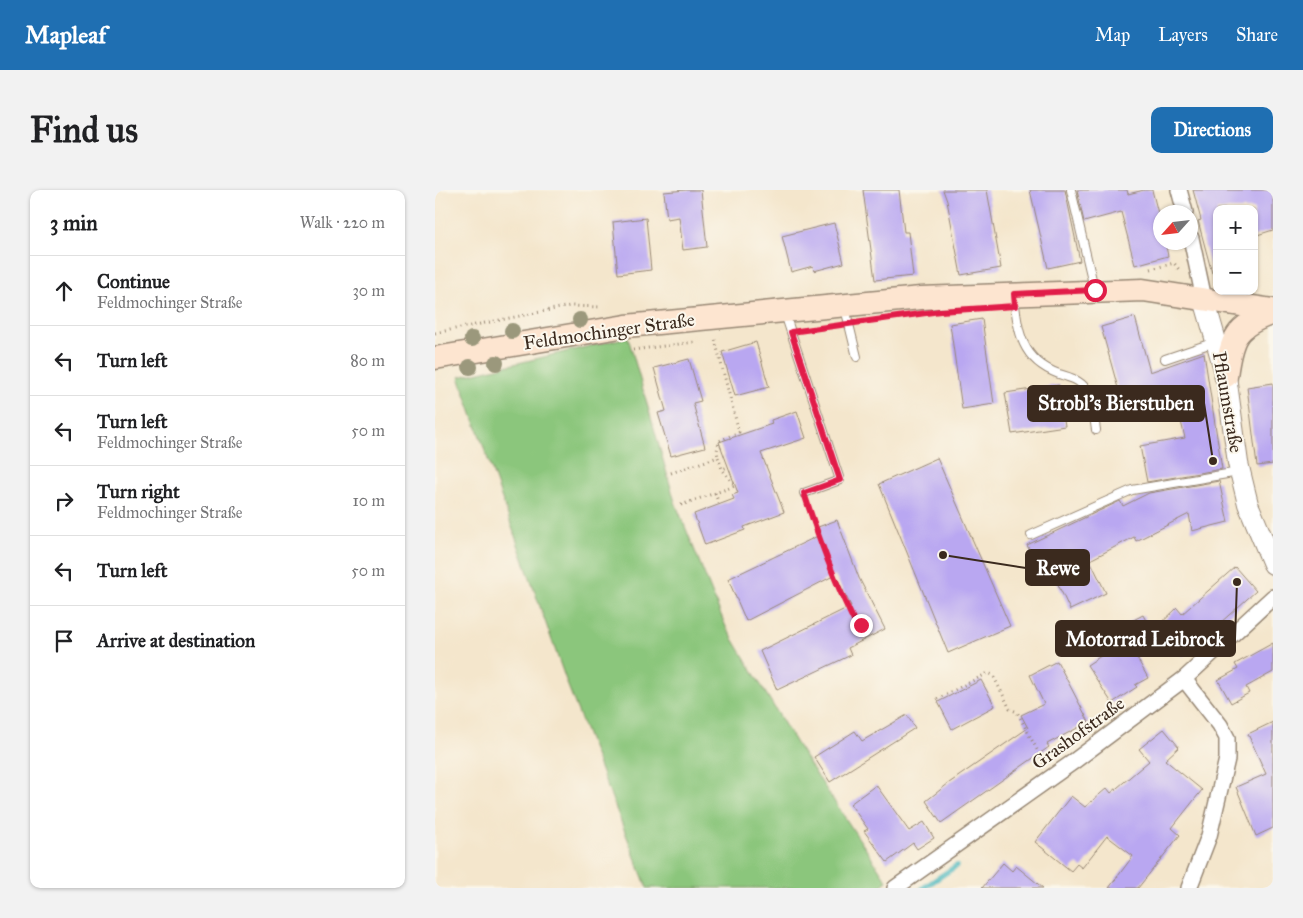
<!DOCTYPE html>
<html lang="en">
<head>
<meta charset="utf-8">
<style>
  :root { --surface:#fff; --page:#f2f2f2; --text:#202124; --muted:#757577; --line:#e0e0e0; --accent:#1f6fb2 }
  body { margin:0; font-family:"IM FELL Great Primer",serif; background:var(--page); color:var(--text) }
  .controls { position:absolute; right:15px; top:15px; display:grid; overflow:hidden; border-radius:10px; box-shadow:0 1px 4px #0004 }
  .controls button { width:45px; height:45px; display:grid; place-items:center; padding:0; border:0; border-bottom:1px solid var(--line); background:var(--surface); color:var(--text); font:25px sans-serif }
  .compass { position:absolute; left:718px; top:15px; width:45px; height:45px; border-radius:50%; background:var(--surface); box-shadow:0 1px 4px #0004; rotate:243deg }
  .stop { position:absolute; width:15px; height:15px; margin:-11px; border:4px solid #e11d48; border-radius:50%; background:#fff }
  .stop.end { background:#e11d48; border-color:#fff; box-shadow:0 1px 5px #0008 }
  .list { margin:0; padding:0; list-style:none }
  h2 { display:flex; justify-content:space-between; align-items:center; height:65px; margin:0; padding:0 20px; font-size:21px }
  h2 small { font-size:16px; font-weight:400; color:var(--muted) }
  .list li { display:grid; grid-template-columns:32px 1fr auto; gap:15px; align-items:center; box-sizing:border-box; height:70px; padding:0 20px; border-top:1px solid var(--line) }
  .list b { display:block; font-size:19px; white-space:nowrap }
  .list p { margin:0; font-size:16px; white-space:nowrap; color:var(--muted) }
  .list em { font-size:16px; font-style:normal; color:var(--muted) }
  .icon { flex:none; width:28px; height:28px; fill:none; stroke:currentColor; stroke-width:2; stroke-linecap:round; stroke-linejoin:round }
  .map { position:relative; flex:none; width:838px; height:698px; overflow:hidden; border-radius:10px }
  header { display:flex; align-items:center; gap:30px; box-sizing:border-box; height:70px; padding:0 25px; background:var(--accent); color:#fff }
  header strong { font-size:24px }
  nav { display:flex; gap:28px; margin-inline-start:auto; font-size:18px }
  .intro { display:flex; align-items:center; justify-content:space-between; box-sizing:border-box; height:120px; padding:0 30px }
  h1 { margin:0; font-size:35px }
  .button { padding:12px 22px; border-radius:10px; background:var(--accent); color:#fff; font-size:18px; font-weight:700 }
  main { display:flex; gap:30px; padding:0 30px }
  aside { flex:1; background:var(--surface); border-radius:10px; box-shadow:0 1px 4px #0004 }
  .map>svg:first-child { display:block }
  .green { fill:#8bc67b; stroke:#63784c }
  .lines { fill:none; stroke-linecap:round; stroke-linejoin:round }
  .stream { stroke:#46b6bc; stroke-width:5.5 }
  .building { fill:#b9a7f1 }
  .service-casing { stroke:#988875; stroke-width:10 }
  .minor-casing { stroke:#988875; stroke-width:18 }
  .tertiary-casing { stroke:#988875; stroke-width:22 }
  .secondary-casing { stroke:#988875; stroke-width:25 }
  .path { stroke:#988875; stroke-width:3; stroke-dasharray:1 4; stroke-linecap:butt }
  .service { stroke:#fff; stroke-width:8 }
  .minor { stroke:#fff; stroke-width:15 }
  .tertiary { stroke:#fff; stroke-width:20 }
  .secondary { stroke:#fde5d0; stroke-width:22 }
  .tree { fill:#9b987c }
  .route { stroke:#e11d48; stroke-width:6 }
  .labels { text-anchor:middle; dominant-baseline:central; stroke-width:4; stroke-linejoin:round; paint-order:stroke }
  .street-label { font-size:19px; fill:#3b2a1e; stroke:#fbf7ec }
  .leader { fill:none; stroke:#3b2a1e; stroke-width:2 }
  .callout-dot { fill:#3b2a1e; stroke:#fbf7ec; stroke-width:2 }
  .callout { fill:#3b2a1e; stroke:#3b2a1e; stroke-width:2 }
  .callout-label { font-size:20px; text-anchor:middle; font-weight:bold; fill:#fff }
</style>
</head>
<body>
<header>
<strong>Mapleaf</strong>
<nav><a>Map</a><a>Layers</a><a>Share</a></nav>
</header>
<div class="intro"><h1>Find us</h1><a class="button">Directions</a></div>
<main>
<aside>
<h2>3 min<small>Walk · 220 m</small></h2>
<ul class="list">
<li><svg class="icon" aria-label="ahead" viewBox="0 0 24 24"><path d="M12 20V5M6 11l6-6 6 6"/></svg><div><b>Continue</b><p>Feldmochinger Straße</p></div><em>30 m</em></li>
<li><svg class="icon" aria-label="left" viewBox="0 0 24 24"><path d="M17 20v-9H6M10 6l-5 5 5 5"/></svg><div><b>Turn left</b></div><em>80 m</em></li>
<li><svg class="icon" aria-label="left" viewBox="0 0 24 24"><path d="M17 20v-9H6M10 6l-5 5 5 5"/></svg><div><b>Turn left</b><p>Feldmochinger Straße</p></div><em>50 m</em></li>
<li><svg class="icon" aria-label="right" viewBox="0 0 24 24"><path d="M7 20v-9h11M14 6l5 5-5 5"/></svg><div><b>Turn right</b><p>Feldmochinger Straße</p></div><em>10 m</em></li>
<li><svg class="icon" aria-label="left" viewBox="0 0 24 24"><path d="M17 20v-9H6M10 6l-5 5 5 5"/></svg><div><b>Turn left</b></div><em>50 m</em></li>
<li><svg class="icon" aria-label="arrive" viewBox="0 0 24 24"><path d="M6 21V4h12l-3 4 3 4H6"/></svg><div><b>Arrive at destination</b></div></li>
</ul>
</aside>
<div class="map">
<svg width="838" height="698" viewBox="0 0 838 698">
  <rect width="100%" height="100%" fill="#fbf7ec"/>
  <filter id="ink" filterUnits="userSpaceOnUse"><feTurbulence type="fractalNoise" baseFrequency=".02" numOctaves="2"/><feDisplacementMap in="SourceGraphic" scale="10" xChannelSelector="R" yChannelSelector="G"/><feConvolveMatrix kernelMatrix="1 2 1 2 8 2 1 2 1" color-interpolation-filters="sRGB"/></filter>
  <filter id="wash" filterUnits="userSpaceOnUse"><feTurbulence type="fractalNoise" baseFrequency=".0096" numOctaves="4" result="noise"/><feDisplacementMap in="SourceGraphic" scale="20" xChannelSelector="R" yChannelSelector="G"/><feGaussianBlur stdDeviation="1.12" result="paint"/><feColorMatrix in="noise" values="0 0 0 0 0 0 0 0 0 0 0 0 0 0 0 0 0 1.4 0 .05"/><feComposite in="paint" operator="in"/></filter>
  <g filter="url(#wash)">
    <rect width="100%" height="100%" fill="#f4e6cc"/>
    <path class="green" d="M193,147L240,312L291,437L362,555L452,691L443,698H212L133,496L24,187Z"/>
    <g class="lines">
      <path class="stream" d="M488,698L521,676"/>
    </g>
    <g id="blocks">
      <path class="building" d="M251,0H266L272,57L248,60L244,27L232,29L229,2Z
        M428,0H464L469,42H473L478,86L440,90Z
        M508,0H552L566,78L526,85L512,11Z
        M595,0H630L645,71L613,78Z
        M642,0H692L693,4L709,0H717L726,35V52H730L733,66L700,75L686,22L649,32Z
        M758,0H838V40L819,46V19H782V82L777,83L763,31L766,30Z
        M211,28L216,80L183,84L178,32Z
        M399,33L409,73L379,81L378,76L356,82L347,46Z
        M700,127L715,182L769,163L787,279L712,292L705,256L750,248L742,215L727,220L726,217L691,227L666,137Z
        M547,129L559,214L527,219L515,134Z
        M321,152L334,197L300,206L287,162Z
        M254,169L266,211L258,213L270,257L236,266L223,223L231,221L219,178Z
        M838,193V274L822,276L812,197Z
        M624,195L630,236L577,244L570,203Z
        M362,221L371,248L326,263L349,322L309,337L310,340L270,355L259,324L299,309L297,305L303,303L284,252L337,234L336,230Z
        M502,268L575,436L513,463L444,294Z
        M784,291L793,332L757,341L754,324L701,351L699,347L655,370L671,403L635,420L620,388L610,393L592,355L685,311L688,316L714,303Z
        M402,330L424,388L450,439L413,458L416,465L342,500L325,461L416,416L400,385L311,431L293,389L385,345L383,337Z
        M800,377L821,401L748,466L733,449L701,466L713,488L700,495L702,497L677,513L652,475L692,449L685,437L708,425L717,442L742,418L747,424Z
        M838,453V482L811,497L814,503L796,513L783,490L803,479L800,474Z
        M622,471L654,532L612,554L614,557L506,633L491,611L514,593L593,538L586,525L609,514L595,485Z
        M546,490L560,516L517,539L503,512Z
        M472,525L480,538L395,592L379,567L420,541L427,551Z
        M838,532V638L821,646L801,597L831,584L813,544Z
        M729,539L744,557L730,570L767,600L737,638L745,645L703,698H674L698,666L672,646L647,678L642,674L636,681L600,652L636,606L650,617L672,598L676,603L714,571L704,559Z
        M441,595L474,641L489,632L499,648L482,659L478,653L452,672L429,641L433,639L415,614Z
        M568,673L577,681L581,676L608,698H547Z"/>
    </g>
  </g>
  <g filter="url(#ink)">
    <use href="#blocks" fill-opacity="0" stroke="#988875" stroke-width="1"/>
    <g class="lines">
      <g class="service-casing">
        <path id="service" d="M636,0L659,98
          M579,106C583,142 586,170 624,184C634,187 645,190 651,199C658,211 659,227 661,240
          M410,118L422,167
          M350,124L405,290L369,303
          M730,169L780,152
          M596,345L697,300L804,282"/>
      </g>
      <g class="minor-casing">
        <path id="minor" d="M744,0L750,22
          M756,48L769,109
          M749,489L785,535L792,548V569L774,646L754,698
          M460,698L638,572L749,489L838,407"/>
      </g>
      <g class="tertiary-casing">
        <path id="tertiary" d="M769,109L791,186L803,273L813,314L838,374"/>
      </g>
      <g class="secondary-casing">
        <path id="secondary" d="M0,168L191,136L486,108L708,100L838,120
          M791,186C796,148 800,136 838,123"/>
      </g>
      <path class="path" d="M716,79L739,73L745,81
        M0,143L135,116L167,117
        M280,150L304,242L284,251L282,261L283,267
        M198,160L260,152
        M236,283L283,267L287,279L293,277
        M280,303L284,314
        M372,314C386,356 402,397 422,437L426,435
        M246,315L300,296L287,279
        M502,509L553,483L558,485L575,519L582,522L609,573"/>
      <use href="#service" class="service"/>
      <use href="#minor" class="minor"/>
      <use href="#tertiary" class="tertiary"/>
      <use href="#secondary" class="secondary"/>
    </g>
    <g class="tree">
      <circle cx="145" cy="130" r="8"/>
      <circle cx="77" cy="141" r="8"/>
      <circle cx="37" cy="149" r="8"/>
      <circle cx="61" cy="173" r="8"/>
      <circle cx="35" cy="177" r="8"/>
    </g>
  </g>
  <g class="lines" filter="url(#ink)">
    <path class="route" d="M426,435L422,437C400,394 384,349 369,303L405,290L356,142L505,121L580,116L579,104L660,100"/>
  </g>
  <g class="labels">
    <g class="street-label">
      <text transform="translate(174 141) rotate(-8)">Feldmochinger Straße</text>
      <text transform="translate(793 212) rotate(80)">Pflaumstraße</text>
      <text transform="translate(643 543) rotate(-36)">Grashofstraße</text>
    </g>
  </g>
  <path class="leader" d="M778 271L769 213M508 365L591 378M802 392L800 449"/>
  <g class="callout-dot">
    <circle cx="778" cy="271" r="5"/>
    <circle cx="508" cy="365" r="5"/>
    <circle cx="802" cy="392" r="5"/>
  </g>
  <g class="callout">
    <rect x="593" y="196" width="176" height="35" rx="5"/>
    <rect x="591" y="360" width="63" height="35" rx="5"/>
    <rect x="621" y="431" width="179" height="35" rx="5"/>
  </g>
  <g class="callout-label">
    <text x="681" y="220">Strobl's Bierstuben</text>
    <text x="623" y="385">Rewe</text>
    <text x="710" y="456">Motorrad Leibrock</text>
  </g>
</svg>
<div class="controls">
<button>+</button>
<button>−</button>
</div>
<svg class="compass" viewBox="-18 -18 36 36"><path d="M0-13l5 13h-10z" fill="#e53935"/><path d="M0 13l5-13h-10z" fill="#757577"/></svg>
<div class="stop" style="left:660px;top:100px"></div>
<div class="stop end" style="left:426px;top:435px"></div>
</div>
</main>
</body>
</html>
